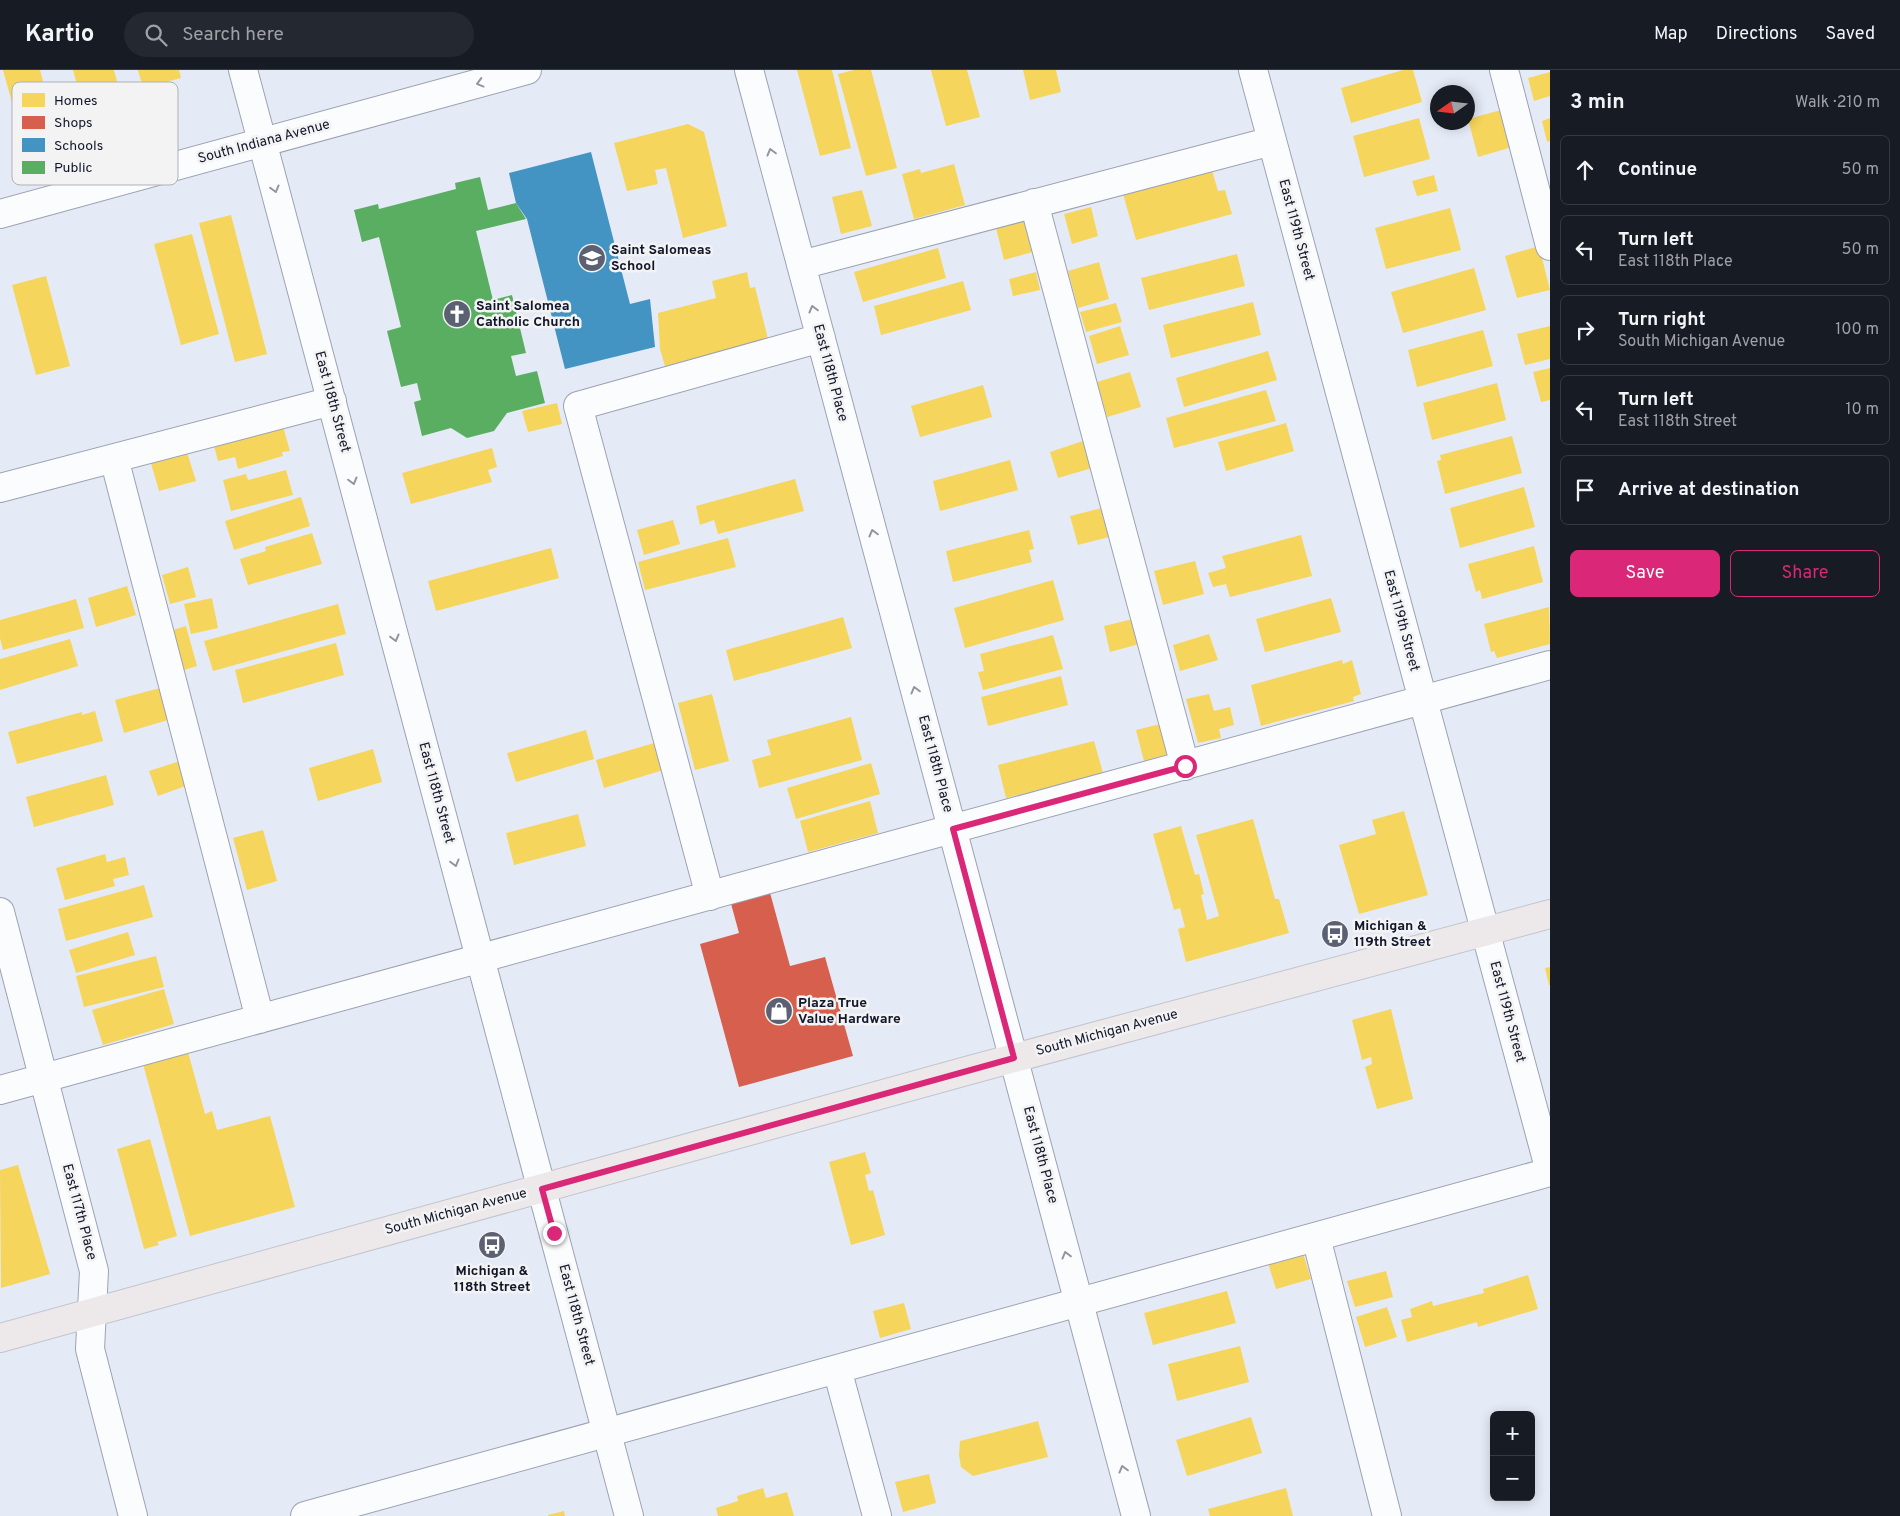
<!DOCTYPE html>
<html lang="en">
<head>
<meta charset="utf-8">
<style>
  :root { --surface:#171b24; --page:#242831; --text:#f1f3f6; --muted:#9ea1a6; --line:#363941; --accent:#db2777 }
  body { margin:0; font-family:Overpass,sans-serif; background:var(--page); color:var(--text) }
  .controls { position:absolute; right:15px; bottom:15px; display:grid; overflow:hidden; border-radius:8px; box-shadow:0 2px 12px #0003 }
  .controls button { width:45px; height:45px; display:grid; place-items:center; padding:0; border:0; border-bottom:1px solid var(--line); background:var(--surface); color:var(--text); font:25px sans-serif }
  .compass { position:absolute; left:1430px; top:15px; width:45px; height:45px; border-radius:50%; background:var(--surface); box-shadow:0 2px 12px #0003; rotate:256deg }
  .stop { position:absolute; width:15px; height:15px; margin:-11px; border:4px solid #db2777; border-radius:50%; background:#fff }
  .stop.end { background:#db2777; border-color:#fff; box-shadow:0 1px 5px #0008 }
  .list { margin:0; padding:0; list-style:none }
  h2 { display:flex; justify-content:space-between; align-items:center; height:65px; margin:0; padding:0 20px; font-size:21px }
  h2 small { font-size:16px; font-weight:400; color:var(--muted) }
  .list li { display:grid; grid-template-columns:32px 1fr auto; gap:15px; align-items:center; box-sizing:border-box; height:70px; margin:0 10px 10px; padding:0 10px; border:1px solid var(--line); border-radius:8px }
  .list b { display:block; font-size:19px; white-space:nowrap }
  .list p { margin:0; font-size:16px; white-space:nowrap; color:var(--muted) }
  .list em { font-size:16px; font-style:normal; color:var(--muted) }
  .actions { display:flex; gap:10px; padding:15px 20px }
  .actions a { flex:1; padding:11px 0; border:1px solid var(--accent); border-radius:8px; text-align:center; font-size:18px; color:var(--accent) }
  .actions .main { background:var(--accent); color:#fff }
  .icon { flex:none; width:28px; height:28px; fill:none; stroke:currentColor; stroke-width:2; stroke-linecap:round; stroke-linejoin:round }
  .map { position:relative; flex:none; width:1550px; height:1446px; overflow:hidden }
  header { display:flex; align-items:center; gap:30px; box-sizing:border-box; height:70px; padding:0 25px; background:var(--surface); border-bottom:1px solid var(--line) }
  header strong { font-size:24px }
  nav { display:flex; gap:28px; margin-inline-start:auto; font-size:18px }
  .search { width:350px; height:45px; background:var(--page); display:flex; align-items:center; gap:12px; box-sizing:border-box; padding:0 18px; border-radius:28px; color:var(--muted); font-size:19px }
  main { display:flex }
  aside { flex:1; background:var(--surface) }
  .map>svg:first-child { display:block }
  .homes { fill:#f6d55c }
  .shops { fill:#d6604d }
  .schools { fill:#4393c3 }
  .public { fill:#5aae61 }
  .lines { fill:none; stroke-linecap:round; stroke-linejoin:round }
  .minor-casing { stroke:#9da2b2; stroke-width:30 }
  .major-casing { stroke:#c1c5cd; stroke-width:30 }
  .minor { stroke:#fbfcfe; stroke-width:28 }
  .major { stroke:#ede8e9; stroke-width:28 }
  .oneway { stroke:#92959f }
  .route { stroke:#db2777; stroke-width:6 }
  .labels { text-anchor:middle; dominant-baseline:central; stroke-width:5; stroke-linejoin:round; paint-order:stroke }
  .street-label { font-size:14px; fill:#11172b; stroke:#f3f3f3 }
  .poi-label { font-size:14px; font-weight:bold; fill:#11172b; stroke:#f3f3f3; text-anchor:start }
  .key { fill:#f3f3f3; stroke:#afb1b7; stroke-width:1 }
  .key-label { font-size:14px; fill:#11172b }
</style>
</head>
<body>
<header>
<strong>Kartio</strong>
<div class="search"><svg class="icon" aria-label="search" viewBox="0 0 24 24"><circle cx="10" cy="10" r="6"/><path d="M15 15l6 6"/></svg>Search here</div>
<nav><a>Map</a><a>Directions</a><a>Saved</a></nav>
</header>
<main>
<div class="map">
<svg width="1550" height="1446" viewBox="0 0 1550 1446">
  <rect width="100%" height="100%" fill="#e5eaf7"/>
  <path class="homes" d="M3,0H40L56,60L22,69Z
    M73,0H114L127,50L89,61Z
    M138,0H179L181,8L143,18Z
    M797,0H832L851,78L820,86Z
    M854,0H871L897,98L866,106L838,4Z
    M931,0H967L980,47L946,56Z
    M1023,0H1056L1061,22L1030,30Z
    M1403,0H1413L1422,32L1351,53L1341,18Z
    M1550,2V26L1534,31L1528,8Z
    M1501,40L1512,77L1478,87L1468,49Z
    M1419,48L1430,89L1364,107L1353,66Z
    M1550,48V71L1547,72L1542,51Z
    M688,54L704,62L727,156L683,168L666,98L655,100L658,114L627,121L614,73Z
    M954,94L965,135L914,149L902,104L920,99L921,103Z
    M1212,100L1218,121L1225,120L1232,144L1136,170L1123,124Z
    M1434,105L1438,121L1417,126L1412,111Z
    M862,120L872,156L841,164L832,127Z
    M1091,137L1098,166L1072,174L1064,144Z
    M1450,138L1461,180L1386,199L1375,158Z
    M231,145L267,284L235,292L199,153Z
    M1027,149L1036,181L1004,190L996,158Z
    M192,164L219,264L181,275L154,174Z
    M1539,176L1550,220L1517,228L1505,186Z
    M938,178L946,208L863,232L854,202Z
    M1237,184L1245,216L1149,240L1141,208Z
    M1099,192L1109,229L1078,238L1068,201Z
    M1474,198L1486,240L1403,263L1391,222Z
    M747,202L750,218L755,217L768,269L665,296L660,279L658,243L716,228L712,211Z
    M1036,202L1040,220L1013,226L1009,209Z
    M46,206L70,296L36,305L12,215Z
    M963,211L971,240L881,265L874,236Z
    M1253,232L1261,265L1171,288L1163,255Z
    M1116,233L1122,252L1086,262L1080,242Z
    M1120,256L1129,285L1097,294L1089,266Z
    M1550,256V289L1525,295L1517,264Z
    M1483,260L1493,296L1417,317L1408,280Z
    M1268,281L1277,310L1184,337L1176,308Z
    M1550,298V330L1541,332L1533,302Z
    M1130,302L1141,337L1107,347L1097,312Z
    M1497,313L1506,350L1432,370L1423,333Z
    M983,315L992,347L920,367L911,336Z
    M1266,320L1276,351L1174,378L1166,348Z
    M557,333L562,354L528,362L522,341Z
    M282,353L290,381L282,382L283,386L238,399L235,387L218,391L213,372Z
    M1286,353L1294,381L1226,401L1218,372Z
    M1512,366L1522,403L1445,424L1437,391L1441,390L1440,385Z
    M1083,371L1092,398L1058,408L1050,382Z
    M492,378L497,397L488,400L492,412L411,434L402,403Z
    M186,379L196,411L159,421L150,390Z
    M1010,390L1018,420L940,441L933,411Z
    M286,400L293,425L231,441L223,410L246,404L248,410Z
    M795,409L804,441L718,464L714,450L700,455L696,436Z
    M1524,417L1535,457L1460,478L1450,438Z
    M301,427L310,456L234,480L225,451Z
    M1102,438L1109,467L1078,475L1070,446Z
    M673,450L680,474L644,485L637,460Z
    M1029,460L1034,479L1029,480L1032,492L953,512L946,481Z
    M312,463L322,494L248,515L240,489L266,481L265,477Z
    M1301,465L1312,506L1230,527L1226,514L1213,517L1208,503L1226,498L1222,486Z
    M728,468L736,497L645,520L638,492Z
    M1534,476L1543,512L1482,529L1480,520L1476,522L1468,494Z
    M551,478L559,508L436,541L428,511Z
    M1195,491L1204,524L1163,535L1154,501Z
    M188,497L196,527L170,534L162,505Z
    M1053,510L1064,550L965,578L954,538Z
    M127,516L136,545L96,557L88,528Z
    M212,528L218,558L191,564L184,534Z
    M1331,528L1341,562L1265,582L1256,549Z
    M76,529L84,558L3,580L0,568V550Z
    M338,534L346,564L213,601L204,571Z
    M1549,537L1550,574L1497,588L1494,581L1491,582L1484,554Z
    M843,547L852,578L734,611L726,580Z
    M1133,549L1139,574L1110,582L1104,556Z
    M186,556L197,596L184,600L173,560Z
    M1209,564L1218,590L1180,601L1173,575Z
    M1053,565L1063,599L983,620L978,602L984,601L980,584Z
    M70,569L78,596L0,620V589Z
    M336,573L344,605L243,633L235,600Z
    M1342,590L1343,594L1352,590L1361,624L1353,627L1354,631L1261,656L1251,615Z
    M1061,606L1068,635L988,656L981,627Z
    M160,618L168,650L124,663L115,630Z
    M712,624L729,691L695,700L678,633Z
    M1209,624L1214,641L1230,637L1234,655L1219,659L1221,668L1198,673L1186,629Z
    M95,641L103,671L17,694L8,662L82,642V645Z
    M851,647L862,690L759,718L752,690L771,685L767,670Z
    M1164,653L1172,683L1144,691L1136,660Z
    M586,660L594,689L516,712L507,683Z
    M661,671L670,698L604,718L596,690Z
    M1094,671L1103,703L1006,728L998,695Z
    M373,679L382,712L318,731L309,698Z
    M180,691L188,715L158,726L149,701Z
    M871,693L880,724L796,749L787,718Z
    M106,705L114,735L34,757L26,727Z
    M870,731L878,763L808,782L800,751Z
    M1404,741L1428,825L1359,844L1339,775L1376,764L1372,750Z
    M578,744L586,776L514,795L506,763Z
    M1253,749L1275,829H1279L1289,863L1186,892L1178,859L1185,857L1180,838L1174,840L1153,764L1181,756L1195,805L1199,804L1204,824L1201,825L1207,850L1219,846L1196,765Z
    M263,760L277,811L247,820L233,768Z
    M105,784L107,792L125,787L129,805L113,809L115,816L65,830L56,798Z
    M144,815L153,847L66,871L58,839Z
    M128,862L135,885L76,903L69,880Z
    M156,886L164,917L84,937L76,906Z
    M1550,897V915H1549L1545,898Z
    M164,919L174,954L103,975L92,940Z
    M1391,939L1413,1029L1377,1039L1365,997L1372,994L1371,987L1362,990L1352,950Z
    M188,982L205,1044L212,1041L217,1060L270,1046L295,1137L190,1166L143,994Z
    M150,1069L177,1166L157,1172L159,1175L144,1179L117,1079Z
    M865,1082L871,1103L865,1105L869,1121L873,1120L885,1165L851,1175L829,1092Z
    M18,1095L50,1204L1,1218L0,1100Z
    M1302,1180L1311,1209L1276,1219L1267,1190Z
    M1386,1201L1393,1227L1355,1237L1347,1211Z
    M1528,1205L1538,1239L1478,1257L1477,1252L1407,1272L1401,1250L1412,1247L1410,1239L1432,1231L1433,1236L1484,1223L1483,1219Z
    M1227,1221L1236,1253L1153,1275L1144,1243Z
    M904,1233L911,1259L880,1268L873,1241Z
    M1387,1237L1397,1267L1365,1277L1356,1247Z
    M1240,1276L1249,1312L1177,1331L1168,1294Z
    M1251,1347L1262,1383L1187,1406L1176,1370Z
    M1038,1351L1048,1387L973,1406L961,1397L959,1385L960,1371Z
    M929,1404L936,1433L903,1442L895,1412Z
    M763,1418L766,1428L787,1422L794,1446H718L716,1438L738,1431L737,1426Z
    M1286,1418L1293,1446H1210L1208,1439Z
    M564,1441L565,1446H548V1445Z"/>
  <path class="shops" d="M769,819L790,896L825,887L853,986L739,1017L700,874L739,863L730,830Z"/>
  <path class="schools" d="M591,82L630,234L650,229L655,277L565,299L527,149L516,133L509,103Z"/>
  <path class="public" d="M480,107L488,140L516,133L526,149L476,161L493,230L512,225L526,283L511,286L516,306L537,301L545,333L507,343L494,361L467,368L451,358L422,366L414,332L421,330L417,313L401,317L387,261L401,257L379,167L362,172L354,140L378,134L379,139L456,119L455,113Z"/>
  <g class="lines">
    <g class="minor-casing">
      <path id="minor" d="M243,0L629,1446
        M749,0L1136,1446
        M1253,0L1550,1101
        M1504,0L1550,176
        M1034,133L1185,696
        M0,144L527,0
        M801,195L1272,71
        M114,388L260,949
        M0,418L332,331
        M710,826L578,336L821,268
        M0,842L94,1201L90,1279L133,1446
        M0,1020L1550,595
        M1316,1167L1387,1446
        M837,1299L877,1446
        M305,1446L1550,1102"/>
    </g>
    <g class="major-casing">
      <path id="major" d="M0,1268L970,1000L1550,844"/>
    </g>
    <use href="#minor" class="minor"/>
    <use href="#major" class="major"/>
  </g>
  <defs><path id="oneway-chevron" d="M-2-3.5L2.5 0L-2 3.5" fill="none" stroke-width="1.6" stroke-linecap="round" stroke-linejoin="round" transform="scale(1.25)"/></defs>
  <g class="oneway">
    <use href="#oneway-chevron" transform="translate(480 13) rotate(165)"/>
    <use href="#oneway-chevron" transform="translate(771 82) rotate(-105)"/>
    <use href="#oneway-chevron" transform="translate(275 119) rotate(75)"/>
    <use href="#oneway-chevron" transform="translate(813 239) rotate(-105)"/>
    <use href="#oneway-chevron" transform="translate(353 411) rotate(75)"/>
    <use href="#oneway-chevron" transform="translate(873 463) rotate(-105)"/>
    <use href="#oneway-chevron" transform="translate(395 568) rotate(75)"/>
    <use href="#oneway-chevron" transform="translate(915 620) rotate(-105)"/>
    <use href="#oneway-chevron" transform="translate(455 793) rotate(75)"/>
    <use href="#oneway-chevron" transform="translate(1066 1185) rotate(-105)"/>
    <use href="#oneway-chevron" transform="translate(1123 1399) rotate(-105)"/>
  </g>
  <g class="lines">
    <path class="route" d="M554,1163L542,1119L1014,988L953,759L1185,696"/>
  </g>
  <defs>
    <g id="school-disc" transform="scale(1.4375)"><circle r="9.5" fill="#5b6172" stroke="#f3f3f3"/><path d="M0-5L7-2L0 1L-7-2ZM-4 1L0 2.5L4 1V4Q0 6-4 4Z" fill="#fff"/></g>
    <g id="church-disc" transform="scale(1.4375)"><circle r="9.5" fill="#5b6172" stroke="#f3f3f3"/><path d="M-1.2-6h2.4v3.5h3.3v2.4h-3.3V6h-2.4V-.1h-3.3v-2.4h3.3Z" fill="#fff"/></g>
    <g id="bus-disc" transform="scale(1.4375)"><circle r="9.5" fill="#5b6172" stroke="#f3f3f3"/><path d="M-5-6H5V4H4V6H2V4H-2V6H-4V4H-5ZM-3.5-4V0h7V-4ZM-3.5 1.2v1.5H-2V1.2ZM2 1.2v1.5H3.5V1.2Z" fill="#fff"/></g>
    <g id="shop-disc" transform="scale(1.4375)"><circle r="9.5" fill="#5b6172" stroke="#f3f3f3"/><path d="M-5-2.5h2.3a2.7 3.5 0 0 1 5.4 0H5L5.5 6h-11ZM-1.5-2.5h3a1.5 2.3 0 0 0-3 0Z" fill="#fff"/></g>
  </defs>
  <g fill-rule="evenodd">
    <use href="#school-disc" x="592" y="188"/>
    <use href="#church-disc" x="457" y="244"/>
    <use href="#bus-disc" x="1335" y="864"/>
    <use href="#shop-disc" x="779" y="941"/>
    <use href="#bus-disc" x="492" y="1175"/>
  </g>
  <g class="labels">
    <g class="street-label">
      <text transform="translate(264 72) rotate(-15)">South Indiana Avenue</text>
      <text transform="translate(1296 160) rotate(75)">East 119th Street</text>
      <text transform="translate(830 303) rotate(75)">East 118th Place</text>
      <text transform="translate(332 332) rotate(75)">East 118th Street</text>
      <text transform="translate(1401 551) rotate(75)">East 119th Street</text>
      <text transform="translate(935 694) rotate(75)">East 118th Place</text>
      <text transform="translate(436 723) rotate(75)">East 118th Street</text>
      <text transform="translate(1507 942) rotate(75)">East 119th Street</text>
      <text transform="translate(1107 963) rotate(-15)">South Michigan Avenue</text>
      <text transform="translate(1040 1085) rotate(75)">East 118th Place</text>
      <text transform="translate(79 1142) rotate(75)">East 117th Place</text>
      <text transform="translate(456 1142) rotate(-15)">South Michigan Avenue</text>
      <text transform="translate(576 1245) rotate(75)">East 118th Street</text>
    </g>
    <g class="poi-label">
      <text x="611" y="180">Saint Salomeas<tspan x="611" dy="16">School</tspan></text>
      <text x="476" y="236">Saint Salomea<tspan x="476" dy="16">Catholic Church</tspan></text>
      <text x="1354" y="856">Michigan &amp;<tspan x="1354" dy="16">119th Street</tspan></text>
      <text x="798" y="933">Plaza True<tspan x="798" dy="16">Value Hardware</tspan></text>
      <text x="492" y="1201" text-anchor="middle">Michigan &amp;<tspan x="492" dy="16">118th Street</tspan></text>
    </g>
  </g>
  <rect x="12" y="12" width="166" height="103" rx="8" class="key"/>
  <rect x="22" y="23" width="23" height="14" fill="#f6d55c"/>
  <rect x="22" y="46" width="23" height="13" fill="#d6604d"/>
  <rect x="22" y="68" width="23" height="14" fill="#4393c3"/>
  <rect x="22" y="91" width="23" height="13" fill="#5aae61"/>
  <g class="key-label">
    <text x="54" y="35">Homes</text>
    <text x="54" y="57">Shops</text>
    <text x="54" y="80">Schools</text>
    <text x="54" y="102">Public</text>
  </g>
</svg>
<div class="controls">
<button>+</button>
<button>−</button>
</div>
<svg class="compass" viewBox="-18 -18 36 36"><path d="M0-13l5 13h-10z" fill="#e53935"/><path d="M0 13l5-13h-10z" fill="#9ea1a6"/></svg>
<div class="stop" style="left:1185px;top:696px"></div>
<div class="stop end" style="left:554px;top:1163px"></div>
</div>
<aside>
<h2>3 min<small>Walk · 210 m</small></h2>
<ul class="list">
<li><svg class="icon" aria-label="ahead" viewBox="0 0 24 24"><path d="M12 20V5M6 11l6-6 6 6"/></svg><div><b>Continue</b></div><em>50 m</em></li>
<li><svg class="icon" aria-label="left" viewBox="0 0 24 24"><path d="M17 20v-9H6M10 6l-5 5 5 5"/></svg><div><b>Turn left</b><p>East 118th Place</p></div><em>50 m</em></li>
<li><svg class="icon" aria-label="right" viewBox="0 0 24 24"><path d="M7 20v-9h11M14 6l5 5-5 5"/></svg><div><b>Turn right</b><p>South Michigan Avenue</p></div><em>100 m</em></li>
<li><svg class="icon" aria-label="left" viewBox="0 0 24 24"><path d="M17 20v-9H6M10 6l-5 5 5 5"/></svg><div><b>Turn left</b><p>East 118th Street</p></div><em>10 m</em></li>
<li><svg class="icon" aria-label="arrive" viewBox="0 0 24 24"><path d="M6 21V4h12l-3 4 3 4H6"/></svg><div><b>Arrive at destination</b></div></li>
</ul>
<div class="actions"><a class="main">Save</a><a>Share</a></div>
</aside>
</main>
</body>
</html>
